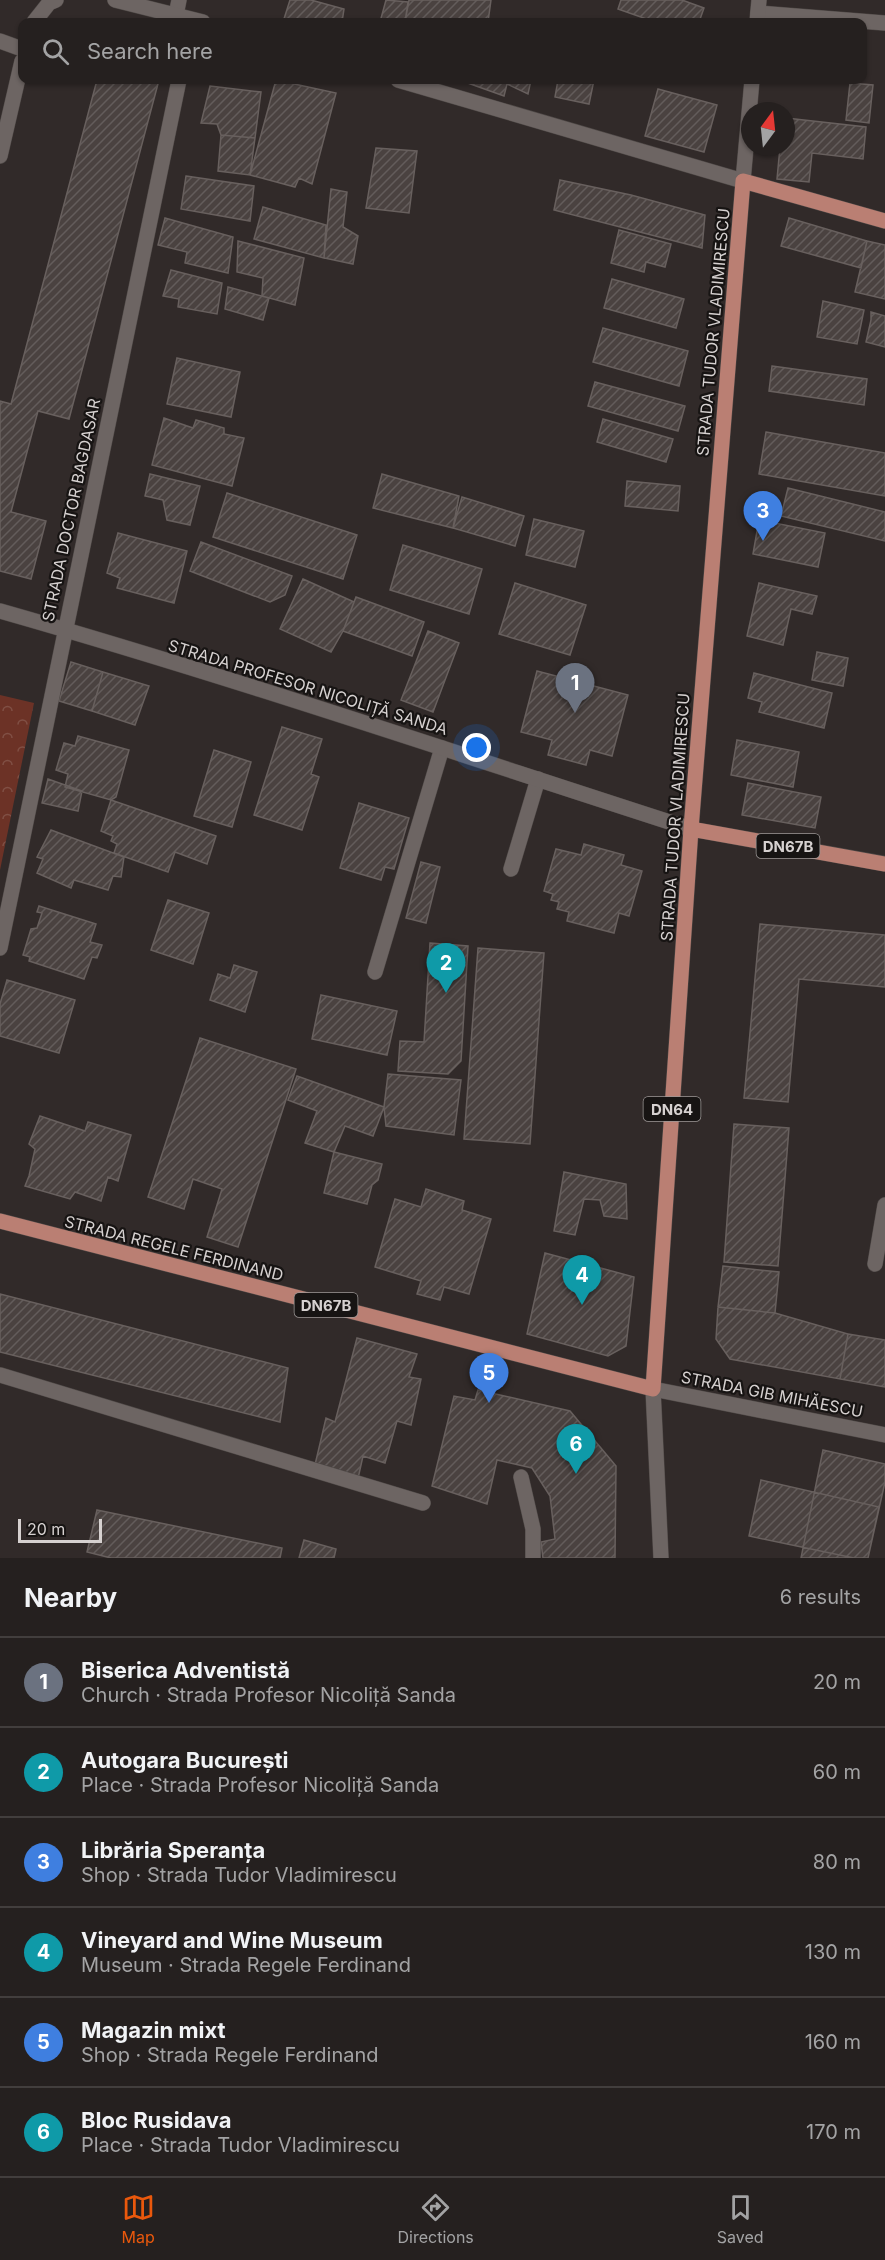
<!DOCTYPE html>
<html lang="en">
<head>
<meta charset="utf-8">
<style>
  :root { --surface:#25201f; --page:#312d2c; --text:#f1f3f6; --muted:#a3a3a4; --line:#423e3d; --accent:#ea580c }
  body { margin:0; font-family:Inter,sans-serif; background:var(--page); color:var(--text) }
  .compass { position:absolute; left:741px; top:102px; width:54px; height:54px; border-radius:50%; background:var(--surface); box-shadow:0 2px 4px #0004; rotate:15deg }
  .scale { position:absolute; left:18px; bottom:15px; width:84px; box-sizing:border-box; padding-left:6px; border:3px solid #d6d1d0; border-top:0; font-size:16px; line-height:21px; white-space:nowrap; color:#d6d1d0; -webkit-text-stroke:4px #171413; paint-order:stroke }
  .you { position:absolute; left:477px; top:748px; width:21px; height:21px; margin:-15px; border:4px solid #fff; border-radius:50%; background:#1a73e8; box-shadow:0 0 0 9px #1a73e833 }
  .badge { display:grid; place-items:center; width:39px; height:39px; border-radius:50%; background:var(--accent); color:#fff; font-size:20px; font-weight:700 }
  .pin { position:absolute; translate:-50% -50px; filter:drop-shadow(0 2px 3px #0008) }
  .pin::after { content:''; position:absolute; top:32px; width:21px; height:18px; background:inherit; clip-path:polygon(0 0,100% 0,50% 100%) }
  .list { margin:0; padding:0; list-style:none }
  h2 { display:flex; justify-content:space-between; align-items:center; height:78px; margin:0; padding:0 24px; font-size:26px }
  h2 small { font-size:20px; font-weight:400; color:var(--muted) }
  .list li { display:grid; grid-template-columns:39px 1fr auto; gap:18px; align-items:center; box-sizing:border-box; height:90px; padding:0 24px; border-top:2px solid var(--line) }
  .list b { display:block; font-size:22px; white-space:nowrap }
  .list p { margin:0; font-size:20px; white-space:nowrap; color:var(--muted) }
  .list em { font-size:20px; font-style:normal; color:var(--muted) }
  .icon { flex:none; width:33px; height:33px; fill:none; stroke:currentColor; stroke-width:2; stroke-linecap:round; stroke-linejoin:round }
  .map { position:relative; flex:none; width:885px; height:1558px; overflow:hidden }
  .search { position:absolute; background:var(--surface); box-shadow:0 2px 4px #0004; left:18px; right:18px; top:18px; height:66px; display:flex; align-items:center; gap:15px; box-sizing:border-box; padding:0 21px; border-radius:12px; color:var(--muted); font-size:22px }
  .sheet { height:618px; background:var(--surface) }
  nav { display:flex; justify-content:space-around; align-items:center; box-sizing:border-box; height:84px; border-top:2px solid var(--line); background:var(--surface); font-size:16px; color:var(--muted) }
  nav a { display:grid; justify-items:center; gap:3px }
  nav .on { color:var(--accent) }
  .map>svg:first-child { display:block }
  .forest { fill:url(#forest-crowns) }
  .building { fill:url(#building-hatch); stroke:#68605e; stroke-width:1.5 }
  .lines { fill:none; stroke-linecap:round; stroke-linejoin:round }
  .service-casing { stroke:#4e4846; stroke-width:16 }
  .pedestrian-casing { stroke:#4e4846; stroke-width:16 }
  .minor-casing { stroke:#4e4846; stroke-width:16 }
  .tertiary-casing { stroke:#4e4846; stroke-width:16 }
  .secondary-casing { stroke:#4e4846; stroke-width:16 }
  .primary-casing { stroke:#4e4846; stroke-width:16 }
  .service { stroke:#6d6563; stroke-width:15 }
  .pedestrian { stroke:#6d6563; stroke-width:15 }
  .minor { stroke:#6d6563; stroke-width:15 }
  .tertiary { stroke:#6d6563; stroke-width:15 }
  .secondary { stroke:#6d6563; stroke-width:15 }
  .primary { stroke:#ba7f73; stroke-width:15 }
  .labels { text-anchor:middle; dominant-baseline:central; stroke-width:4.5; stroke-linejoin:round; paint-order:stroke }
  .shield { fill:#171413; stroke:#9d9897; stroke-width:1.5 }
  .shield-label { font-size:15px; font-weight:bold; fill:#d6d1d0 }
  .street-label { font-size:16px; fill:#d6d1d0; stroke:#171413 }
</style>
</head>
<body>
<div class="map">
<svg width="885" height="1558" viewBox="0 0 885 1558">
  <defs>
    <pattern id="forest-crowns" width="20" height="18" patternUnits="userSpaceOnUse" patternTransform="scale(1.5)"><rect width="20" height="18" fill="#6c3226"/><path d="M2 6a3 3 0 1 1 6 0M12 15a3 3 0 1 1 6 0" fill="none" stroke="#804f44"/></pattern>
    <pattern id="building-hatch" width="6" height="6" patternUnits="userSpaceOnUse" patternTransform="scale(1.5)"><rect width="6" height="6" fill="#4a4240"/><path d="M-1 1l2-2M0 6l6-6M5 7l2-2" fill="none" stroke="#635c5b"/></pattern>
  </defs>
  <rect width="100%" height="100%" fill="#312a29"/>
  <path class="forest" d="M0,695L34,703L0,870Z"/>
  <path class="building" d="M290,0H311L344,9L342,22H283Z
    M386,0L408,2L405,22H380Z
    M409,0H491L488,22H405Z
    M621,0H682L704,8L699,22H655L618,9Z
    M97,80H159L69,419L38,411L11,512L46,521L31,579L0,571V401L11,404Z
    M276,80L336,93L312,184L299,178L295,187L250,175Z
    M466,80H531L528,94L507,84L504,96L465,82Z
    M558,80H594L589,104L555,97Z
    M850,83L873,85L869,123L846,120Z
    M210,86L261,92L255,138L221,135L217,124L201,123Z
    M658,89L717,105L704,152L645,136Z
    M786,118L866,127L863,159L812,153L809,182L777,179L780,147H786Z
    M221,135L255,138L250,175L218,171Z
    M376,148L417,151L409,213L366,208Z
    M186,176L254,186L250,221L181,209Z
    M560,180L631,195L705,215L702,248L554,210Z
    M331,189L347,192L343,227L358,236L353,264L324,258Z
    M263,207L326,225L324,258L254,239Z
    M165,218L233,237L228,273L185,263L187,252L158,245Z
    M789,218L867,241L861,268L781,246Z
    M619,230L671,244L665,267L646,262L644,272L611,263Z
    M238,241L304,258L295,305L262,296L263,278L237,272Z
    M867,241L885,245V299L855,292Z
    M171,270L222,283L217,314L178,307L179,299L163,296Z
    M612,279L684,299L676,328L604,308Z
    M228,287L269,298L263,320L225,309Z
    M823,301L864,310L857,344L817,337Z
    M871,312L885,316V347L866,342L871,320Z
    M603,328L688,351L679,386L593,362Z
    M177,358L240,372L231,417L167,404Z
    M772,366L867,379L864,405L769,391Z
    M595,382L685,406L678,431L588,406Z
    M164,418L193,428L196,420L224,428V434L244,438L232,486L152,465Z
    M603,419L673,439L666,462L597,442Z
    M766,432L885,453V496L759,474Z
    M150,474L200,486L190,525L167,520L163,500L145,496Z
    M382,474L459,496L453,528L373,508Z
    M627,481L680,486L678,511L625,506Z
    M788,488L885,512V541L781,516Z
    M227,493L357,535L343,579L213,537Z
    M462,497L524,516L515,546L453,528Z
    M534,519L584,531L575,567L526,555Z
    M759,520L825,533L818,567L753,554Z
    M118,533L187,551L174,603L117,588L120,578L107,573Z
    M201,542L292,576L285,595L270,602L190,571Z
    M403,545L482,569L469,614L390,590Z
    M303,579L354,602L343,631L331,652L280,629Z
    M515,583L586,605L570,655L499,634Z
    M759,583L817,596L812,614L791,609L783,645L747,636Z
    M356,597L424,622L412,656L343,631Z
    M428,631L459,643L433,712L401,700Z
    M817,652L848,658L843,686L812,680Z
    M71,662L103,672L92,711L59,701Z
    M537,671L628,695L612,756L590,750L586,765L548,755L552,740L521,732Z
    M103,672L149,686L135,725L92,711Z
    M754,673L832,693L824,728L759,712L762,702L748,698Z
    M282,727L322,739L311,774L319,777L302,830L254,815Z
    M78,736L129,750L116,797L111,800L65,787L68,774L56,770L64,743L75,746Z
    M737,740L799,752L793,787L731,775Z
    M214,750L251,762L232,827L194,816Z
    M48,779L82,791L78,811L42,803Z
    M748,783L821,797L815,828L742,815Z
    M111,800L216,836L207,864L175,852L168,872L114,853L117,844L111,841L113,836L101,831Z
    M359,803L409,818L394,869L385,867L381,880L340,868Z
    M51,830L124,857L121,877L113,876L108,890L74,880L71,888L37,873L43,859L37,857Z
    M584,844L624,855L621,865L642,871L629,916L619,913L614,933L567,921L569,912L557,909L559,902L551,900L553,894L544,891L556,849L581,855Z
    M421,862L440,867L426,923L406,918Z
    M168,900L209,913L193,964L151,950Z
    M39,906L96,924L90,942L102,945L97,958L92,957L84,979L29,961L30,957L23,955L31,929L37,928L42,913L37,912Z
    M760,924L885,935V987L799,979L788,1102L744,1098Z
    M430,943L468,946L461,1061L448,1074L398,1071L400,1041L424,1042Z
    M478,948L544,953L530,1144L464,1139Z
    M234,965L257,972L245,1012L210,1000L218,974L230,978Z
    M7,980L75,1000L59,1053L0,1036V1004Z
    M321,995L397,1011L387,1055L312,1039Z
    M200,1038L296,1069L238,1247L207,1237L222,1189L193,1179L184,1209L148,1197Z
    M388,1074L461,1080L454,1135L386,1126L384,1107Z
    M297,1076L384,1107L373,1136L345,1126L334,1152L305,1143L317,1111L288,1100Z
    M40,1116L85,1131L88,1122L131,1135L118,1181L108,1177L101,1201L75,1192L70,1199L25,1186L29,1176L35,1149L29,1144Z
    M734,1124L789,1128L778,1266L724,1262Z
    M334,1152L382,1164L378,1180L372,1185L367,1204L324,1193Z
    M564,1172L626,1184L627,1219L604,1216L600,1200L584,1199L575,1235L554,1231Z
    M426,1189L464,1201L462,1210L491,1219L469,1294L444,1287L440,1300L417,1294L421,1281L375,1267L395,1199L421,1207Z
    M545,1253L634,1277L626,1346L608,1356L527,1334Z
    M723,1266L779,1272L775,1313L718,1307Z
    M0,1294L288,1368L280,1422L0,1352Z
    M718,1307L775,1313L848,1334L840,1379L730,1359L716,1339Z
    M848,1334L885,1340V1387L840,1379Z
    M357,1338L417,1354L409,1377L421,1379L411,1425L397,1421L385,1463L363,1456L357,1483L314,1469L326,1418L335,1422Z
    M478,1390L570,1411L616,1466L615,1558H543L541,1542L555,1539L550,1496L532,1468L497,1460L487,1504L432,1486L454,1396L475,1400Z
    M823,1450L885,1464V1482L868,1558H801Z
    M761,1480L879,1507L868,1558H854L749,1536Z
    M97,1510L282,1548L280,1558H111L87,1552Z
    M304,1540L336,1549L334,1558H299Z"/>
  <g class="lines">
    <g class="service-casing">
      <path id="service" d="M511,869L538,779
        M375,972L442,748
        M875,1264L885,1205
        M0,1375L423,1503
        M521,1477L533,1529V1558"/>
    </g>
    <g class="pedestrian-casing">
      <path id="pedestrian" d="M653,1389L885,1435"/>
    </g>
    <g class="minor-casing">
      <path id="minor" d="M758,13L885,23
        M176,15L179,0
        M0,41L22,49
        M0,611C232,677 461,755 691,829
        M0,948L179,80"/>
    </g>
    <g class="tertiary-casing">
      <path id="tertiary" d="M115,0L203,22
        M34,22L49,3L56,0
        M398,80L743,181
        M0,156L22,61"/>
    </g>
    <g class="secondary-casing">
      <path id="secondary" d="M757,22L759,0
        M743,181L752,80
        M653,1389L661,1558"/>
    </g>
    <g class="primary-casing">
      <path id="primary" d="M691,829L885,864
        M0,1221L653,1389L691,829L743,181L885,221"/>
    </g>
    <use href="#service" class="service"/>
    <use href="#pedestrian" class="pedestrian"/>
    <use href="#minor" class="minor"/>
    <use href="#tertiary" class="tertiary"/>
    <use href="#secondary" class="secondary"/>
    <use href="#primary" class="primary"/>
  </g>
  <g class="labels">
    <g class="shield">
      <rect x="756.5" y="834" width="63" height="24" rx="4.5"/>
      <rect x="643.5" y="1097" width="57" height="24" rx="4.5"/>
      <rect x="294.5" y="1293" width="63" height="24" rx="4.5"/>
    </g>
    <g class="shield-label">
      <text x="788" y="846">DN67B</text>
      <text x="672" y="1109">DN64</text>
      <text x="326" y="1305">DN67B</text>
    </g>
    <g class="street-label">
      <text transform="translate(713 332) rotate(-85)">STRADA TUDOR VLADIMIRESCU</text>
      <text transform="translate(71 510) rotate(-78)">STRADA DOCTOR BAGDASAR</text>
      <text transform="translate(308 687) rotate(17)">STRADA PROFESOR NICOLIȚĂ SANDA</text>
      <text transform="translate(675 817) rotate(-86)">STRADA TUDOR VLADIMIRESCU</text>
      <text transform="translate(174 1248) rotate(14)">STRADA REGELE FERDINAND</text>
      <text transform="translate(772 1394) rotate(11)">STRADA GIB MIHĂESCU</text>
    </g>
  </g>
</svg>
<svg class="compass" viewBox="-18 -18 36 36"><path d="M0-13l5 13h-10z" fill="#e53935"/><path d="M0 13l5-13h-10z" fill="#a3a3a4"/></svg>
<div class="scale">20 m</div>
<div class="you"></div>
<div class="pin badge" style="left:575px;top:713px;background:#6b7280">1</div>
<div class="pin badge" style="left:446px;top:993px;background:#0f9aa8">2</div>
<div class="pin badge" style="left:763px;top:541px;background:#3f7fe0">3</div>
<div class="pin badge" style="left:582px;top:1305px;background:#0f9aa8">4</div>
<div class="pin badge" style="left:489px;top:1403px;background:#3f7fe0">5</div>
<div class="pin badge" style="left:576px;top:1474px;background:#0f9aa8">6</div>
<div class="search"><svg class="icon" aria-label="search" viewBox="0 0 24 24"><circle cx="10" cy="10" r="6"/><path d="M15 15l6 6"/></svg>Search here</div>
</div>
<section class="sheet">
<h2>Nearby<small>6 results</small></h2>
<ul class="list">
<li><span class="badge" style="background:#6b7280">1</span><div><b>Biserica Adventistă</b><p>Church · Strada Profesor Nicoliță Sanda</p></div><em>20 m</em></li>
<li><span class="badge" style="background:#0f9aa8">2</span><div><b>Autogara București</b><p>Place · Strada Profesor Nicoliță Sanda</p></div><em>60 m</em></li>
<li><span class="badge" style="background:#3f7fe0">3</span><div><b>Librăria Speranța</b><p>Shop · Strada Tudor Vladimirescu</p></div><em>80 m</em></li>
<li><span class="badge" style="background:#0f9aa8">4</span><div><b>Vineyard and Wine Museum</b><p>Museum · Strada Regele Ferdinand</p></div><em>130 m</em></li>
<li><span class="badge" style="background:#3f7fe0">5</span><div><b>Magazin mixt</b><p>Shop · Strada Regele Ferdinand</p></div><em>160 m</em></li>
<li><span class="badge" style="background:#0f9aa8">6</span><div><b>Bloc Rusidava</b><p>Place · Strada Tudor Vladimirescu</p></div><em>170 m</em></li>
</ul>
</section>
<nav>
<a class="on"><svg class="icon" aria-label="map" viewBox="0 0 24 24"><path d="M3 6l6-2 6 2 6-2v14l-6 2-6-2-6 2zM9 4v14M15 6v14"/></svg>Map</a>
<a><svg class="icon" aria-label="directions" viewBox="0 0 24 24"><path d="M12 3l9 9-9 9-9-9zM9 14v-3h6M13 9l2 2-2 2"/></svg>Directions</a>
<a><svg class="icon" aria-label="saved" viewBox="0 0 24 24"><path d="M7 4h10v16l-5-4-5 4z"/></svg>Saved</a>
</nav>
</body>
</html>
